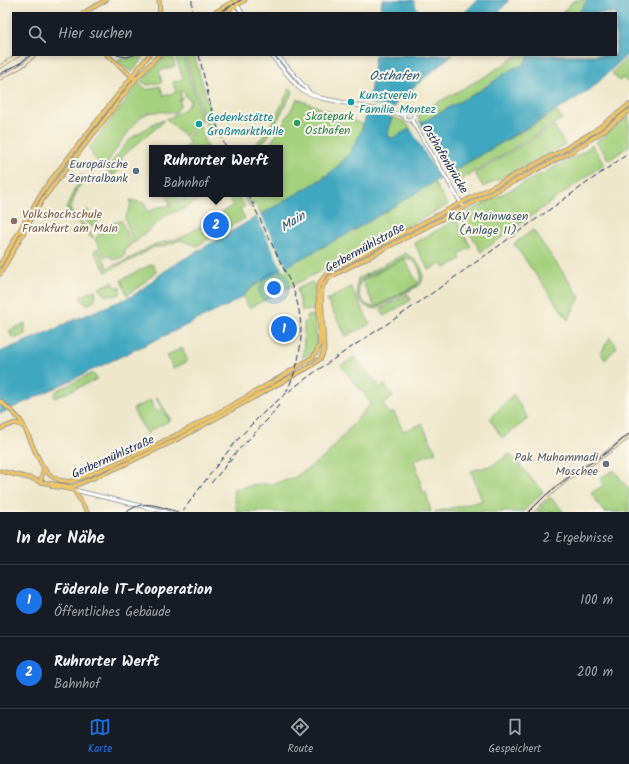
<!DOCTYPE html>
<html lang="de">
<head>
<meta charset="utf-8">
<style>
  :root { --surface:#171b24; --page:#242831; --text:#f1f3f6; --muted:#9ea1a6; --line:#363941; --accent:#1a73e8 }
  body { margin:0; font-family:Kalam,sans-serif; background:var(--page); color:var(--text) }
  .you { position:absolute; left:274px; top:288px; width:14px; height:14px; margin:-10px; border:3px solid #fff; border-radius:50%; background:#1a73e8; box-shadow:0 0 0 6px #1a73e833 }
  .badge { display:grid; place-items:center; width:26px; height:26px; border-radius:50%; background:var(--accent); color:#fff; font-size:13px; font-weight:700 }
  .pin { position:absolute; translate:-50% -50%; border:2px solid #fff; box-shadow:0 1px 4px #0006 }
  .popup { position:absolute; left:149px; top:145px; width:134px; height:52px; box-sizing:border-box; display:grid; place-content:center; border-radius:0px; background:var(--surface); filter:drop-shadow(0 1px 3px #0005); font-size:13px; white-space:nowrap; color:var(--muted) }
  .popup b { font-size:15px; color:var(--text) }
  .popup::after { content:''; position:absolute; left:50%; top:100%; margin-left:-8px; border:8px solid transparent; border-top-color:var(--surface) }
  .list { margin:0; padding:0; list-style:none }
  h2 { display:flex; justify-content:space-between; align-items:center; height:52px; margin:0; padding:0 16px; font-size:17px }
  h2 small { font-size:13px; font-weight:400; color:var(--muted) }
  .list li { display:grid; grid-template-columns:26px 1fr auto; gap:12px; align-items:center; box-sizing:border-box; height:72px; padding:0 16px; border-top:1px solid var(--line) }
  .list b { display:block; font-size:15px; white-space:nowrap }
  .list p { margin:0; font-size:13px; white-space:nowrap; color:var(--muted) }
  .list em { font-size:13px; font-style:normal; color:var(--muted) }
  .icon { flex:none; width:22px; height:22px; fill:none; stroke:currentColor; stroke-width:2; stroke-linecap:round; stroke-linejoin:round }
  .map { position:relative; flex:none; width:629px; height:512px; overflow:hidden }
  .search { position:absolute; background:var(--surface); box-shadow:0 2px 6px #0003; left:12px; right:12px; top:12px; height:44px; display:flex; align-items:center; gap:10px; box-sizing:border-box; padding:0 14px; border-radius:0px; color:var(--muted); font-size:15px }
  .sheet { height:196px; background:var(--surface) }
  nav { display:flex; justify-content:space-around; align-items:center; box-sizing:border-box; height:56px; border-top:1px solid var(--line); background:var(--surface); font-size:11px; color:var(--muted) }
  nav a { display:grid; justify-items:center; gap:2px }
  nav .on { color:var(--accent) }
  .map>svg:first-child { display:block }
  .green { fill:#a5d17e; stroke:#60806e; fill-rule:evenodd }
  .water { fill:#40a7c0; stroke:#2e6b8f }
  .pier { fill:#efe7cb }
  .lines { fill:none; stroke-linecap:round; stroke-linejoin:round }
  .tertiary-casing { stroke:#858b94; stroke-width:4.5 }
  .secondary-casing { stroke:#858b94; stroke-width:4.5 }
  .primary-casing { stroke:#858b94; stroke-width:5 }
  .tertiary { stroke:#fff; stroke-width:3 }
  .secondary { stroke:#f8e7c3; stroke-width:3 }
  .primary { stroke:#eec469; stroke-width:3.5 }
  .tram { stroke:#1b2f5e; stroke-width:1 }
  .rail { stroke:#1b2f5e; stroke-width:1; stroke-dasharray:6 3; stroke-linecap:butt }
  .culture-dot { fill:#0f9aa8; stroke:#fbf7ec; stroke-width:1.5 }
  .leisure-dot { fill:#2e9e5b; stroke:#fbf7ec; stroke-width:1.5 }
  .service-dot { fill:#5c6f8a; stroke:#fbf7ec; stroke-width:1.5 }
  .education-dot { fill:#8d6e63; stroke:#fbf7ec; stroke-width:1.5 }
  .worship-dot { fill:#6b7280; stroke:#fbf7ec; stroke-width:1.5 }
  .labels { text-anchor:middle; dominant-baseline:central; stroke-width:4; stroke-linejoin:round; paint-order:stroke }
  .culture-label { font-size:12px; fill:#0d838f; stroke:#fbf7ec; text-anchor:start }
  .leisure-label { font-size:12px; fill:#27864d; stroke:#fbf7ec; text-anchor:start }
  .street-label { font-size:12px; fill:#1b2f5e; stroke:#fbf7ec }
  .service-label { font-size:12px; fill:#4e5e75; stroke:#fbf7ec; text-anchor:end }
  .education-label { font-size:12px; fill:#785e54; stroke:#fbf7ec; text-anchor:start }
  .park-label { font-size:12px; fill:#3e5866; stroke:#fbf7ec }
  .worship-label { font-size:12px; fill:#5b616d; stroke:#fbf7ec; text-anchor:end }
  .water-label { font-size:13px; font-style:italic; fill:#285980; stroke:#fbf7ec }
</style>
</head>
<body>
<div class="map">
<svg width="629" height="512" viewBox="0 0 629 512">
  <rect width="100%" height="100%" fill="#fbf7ec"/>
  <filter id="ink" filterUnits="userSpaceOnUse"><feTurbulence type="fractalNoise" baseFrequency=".025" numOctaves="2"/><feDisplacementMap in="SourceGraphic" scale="8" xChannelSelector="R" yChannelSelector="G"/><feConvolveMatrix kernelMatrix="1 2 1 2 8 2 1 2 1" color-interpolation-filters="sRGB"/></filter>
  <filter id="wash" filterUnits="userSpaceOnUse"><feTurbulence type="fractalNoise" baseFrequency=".012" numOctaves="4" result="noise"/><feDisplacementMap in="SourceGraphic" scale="16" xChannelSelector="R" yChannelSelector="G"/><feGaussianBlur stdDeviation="0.9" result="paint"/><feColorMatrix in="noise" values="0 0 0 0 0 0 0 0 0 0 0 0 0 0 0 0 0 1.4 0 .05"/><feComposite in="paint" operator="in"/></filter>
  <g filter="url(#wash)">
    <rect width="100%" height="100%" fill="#efe7cb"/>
    <path class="green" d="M574,0H588L578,13H562Z
      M142,55H145L132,72L117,62L119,59H128Z
      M166,55H172L175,66L159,71L162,82L148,85L141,81Z
      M175,55H183L202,120L185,136L166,119C176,115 188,109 191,100H189L188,97H186L184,91L180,92L182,99L179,100L181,104L175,113C166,112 152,110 144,115C135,120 112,155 106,165H110L130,139L156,122L164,120L162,123L124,155L121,159L125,164L113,176L92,156L93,155L89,148L139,83L147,90L160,86L164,96L176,92L173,82L183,79Z
      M185,55H194L216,131L211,133L205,122Z
      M518,55H530L522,66L513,68L481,90L438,114L420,123L418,116L420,112L486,76Z
      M629,56V84L623,78L619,81L612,73Z
      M290,88L293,91L270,134L258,148H251C270,133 279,109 290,88Z
      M297,99L364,125C351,161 330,174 299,193C286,200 274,207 261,214L256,204L250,207L249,206L255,202L248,205V199L246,202L244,199L245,194L248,198L249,194H280V148H267L279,131Z
      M557,111L562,119L457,182L452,172Z
      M629,116V146L609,160L596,142Z
      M392,117L403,121L411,128L393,138H390L388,134Z
      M200,125L204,140L208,148H184L190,142L186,138Z
      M554,126L565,145L483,187L475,173Z
      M592,145L604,164L481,252L460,216L580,154Z
      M80,175L88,178L77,189L70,210L91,233L93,237L92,239L82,226L66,209L75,188L83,180L79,177Z
      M434,182L448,205L249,308L243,296C268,271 311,254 342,237C373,220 403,200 434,182Z
      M168,194H183L182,195L185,201L186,198L190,194H205L185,208L165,216L133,244L125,218L131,205L130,200L144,203L148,212L158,207L171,206L166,195Z
      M229,194H236L245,206L240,209L245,218L197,246L181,240L161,247H154L139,256L106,272L94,251L98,248L108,268L133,257L153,245L183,237L233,205Z
      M86,209L98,221L92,227L80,215Z
      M456,220L471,247L459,254L461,259L445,268L442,263L429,270L414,243Z
      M122,221L131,245L124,250L125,255L123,257L114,260L109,256L105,257L95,239C103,230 109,222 122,221Z
      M533,230L580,297L568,320L514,244Z
      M406,253C408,256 411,256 414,259C422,265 426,277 420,285L378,308C363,312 353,294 358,281L357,279ZM404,258C418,258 426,277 416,286L375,307L418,284ZM404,258L362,281L375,307C361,307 352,287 364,278Z
      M152,264L157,271L141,285L127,295L121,280Z
      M113,282L115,287H120V294L114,296L112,295H105L99,288Z
      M312,282L315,285C313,293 317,302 314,310L302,311L297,289Z
      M351,287L370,324L346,336L327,300Z
      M95,290L96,296L94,301L89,304L83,302L80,297Z
      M408,294L411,300L384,316L381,309Z
      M314,315L317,343L313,352L302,358L304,343V323L307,320V316Z
      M25,323V334L17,338L12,337L9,331Z
      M610,337L617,347L605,360L601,353Z
      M182,348L188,361L173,369L167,355Z
      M354,357L381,388L385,385L393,397L383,404L390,414L394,412L403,431L422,424L436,452L414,460L423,492H426L431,512H237L233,490L257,484H272L294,478L326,456L371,403L341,366Z
      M93,373L97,379L55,398L54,396L56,391Z
      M513,394L528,419L502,438L490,419Z
      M157,397L171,420L170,421L165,413L169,421L151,430L148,434L139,421L133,409L150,400L157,412L162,409L156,398Z
      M510,454L543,492L523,512H434L482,501L471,471L493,465Z
      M614,470L629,490V512H604L591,493L604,485L600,478Z
      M550,497L564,512H536Z"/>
    <path class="water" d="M382,0H414L416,8L422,13H380Z
      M477,0H509L498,13H464Z
      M588,0H629V53L591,89L565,105L434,182L344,236L279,270L252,287L243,296L229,305L0,414V352L64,325V324L130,297L138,292L170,267L324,178C369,146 368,105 375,55H452L398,100L394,107L388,134L390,138H393L481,90L513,68L522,66L530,55H616V13H578Z"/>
    <path class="pier" d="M367,103L396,109L394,117L365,111Z
      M419,121L450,175L441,180L410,127Z
      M260,213L287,268L283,271L256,215Z"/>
  </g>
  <g filter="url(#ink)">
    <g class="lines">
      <g class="tertiary-casing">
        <path id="tertiary" d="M235,1L242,13
          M231,3L236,13
          M271,55L298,87L303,91L321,98L404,115
          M277,55L309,92
          M404 115a5 5 0 1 1 10 0a5 5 0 1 1-10 0Z
          M411,119L464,208
          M74,490L167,512"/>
      </g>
      <g class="secondary-casing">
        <path id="secondary" d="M0,67L18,55
          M0,78L23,65L34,55
          M531,512C543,500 554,489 568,479C589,464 609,453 629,436"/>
      </g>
      <g class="primary-casing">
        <path id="primary" d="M159,0L160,13
          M83,13L106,0
          M214,13L236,0
          M225,13L245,0
          M107,55L134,78
          M0,265L43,190L149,55
          M0,274L43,199L136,79L159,55
          M0,401C7,407 15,413 20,420C36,442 38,485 72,481C143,455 209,419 274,381C287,374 300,365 313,357L317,351L320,344L318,287L321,281L328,272L565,149L593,132L629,105
          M0,429L15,423L23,426
          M0,471L33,479L40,482
          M40,482L72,487L117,468L180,438L311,366L321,358L324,350L321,294L323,285L330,277L571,152L602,132L629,111
          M40,482L44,469
          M52,486L74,490
          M73,488L87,512"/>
      </g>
      <use href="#tertiary" class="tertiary"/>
      <use href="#secondary" class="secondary"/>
      <use href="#primary" class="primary"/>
      <path class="tram" d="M219,13L241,0
        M117,55L126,57L134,55
        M0,74L20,63L30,55
        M127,512C144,498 159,507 178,512
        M529,512L546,495L568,478L609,451L629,434"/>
      <path class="rail" d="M192,0V13
        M199,55L213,116L226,148
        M248,194L291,284C306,319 304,359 286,392
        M227,462L268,419L279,405
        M211,483L232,459
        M182,512C207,479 230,445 260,416C303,376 356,345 405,312C480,260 554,206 629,153"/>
    </g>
  </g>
  <g class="culture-dot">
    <circle cx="351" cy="102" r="4"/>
    <circle cx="199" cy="124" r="4"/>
  </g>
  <circle class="leisure-dot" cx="297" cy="123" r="4"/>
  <circle class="service-dot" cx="136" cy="171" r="4"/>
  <circle class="education-dot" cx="14" cy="221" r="4"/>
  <circle class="worship-dot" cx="606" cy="464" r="4"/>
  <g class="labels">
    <g class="culture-label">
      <text x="359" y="95">Kunstverein<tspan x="359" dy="14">Familie Montez</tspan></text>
      <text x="207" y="117">Gedenkstätte<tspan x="207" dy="14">Großmarkthalle</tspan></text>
    </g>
    <g class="leisure-label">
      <text x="305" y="116">Skatepark<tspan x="305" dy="14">Osthafen</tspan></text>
    </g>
    <g class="street-label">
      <text transform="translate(445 159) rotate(59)">Osthafenbrücke</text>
      <text transform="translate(365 248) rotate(-29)">Gerbermühlstraße</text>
      <text transform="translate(113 457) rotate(-24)">Gerbermühlstraße</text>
    </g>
    <g class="service-label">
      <text x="128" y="164">Europäische<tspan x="128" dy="14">Zentralbank</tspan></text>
    </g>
    <g class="education-label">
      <text x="22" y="214">Volkshochschule<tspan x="22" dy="14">Frankfurt am Main</tspan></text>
    </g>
    <g class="park-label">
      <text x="488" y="216">KGV Mainwasen<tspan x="488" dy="14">(Anlage II)</tspan></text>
    </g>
    <g class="worship-label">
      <text x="598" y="457">Pak Muhammadi<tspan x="598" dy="14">Moschee</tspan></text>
    </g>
    <g class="water-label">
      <text x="394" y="76">Osthafen</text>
      <text transform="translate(293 222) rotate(-32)">Main</text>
    </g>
  </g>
</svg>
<div class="you"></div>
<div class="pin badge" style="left:284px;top:329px">1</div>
<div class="pin badge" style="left:216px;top:225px">2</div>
<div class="popup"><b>Ruhrorter Werft</b>Bahnhof</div>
<div class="search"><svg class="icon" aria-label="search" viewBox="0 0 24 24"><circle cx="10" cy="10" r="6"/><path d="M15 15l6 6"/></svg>Hier suchen</div>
</div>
<section class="sheet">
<h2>In der Nähe<small>2 Ergebnisse</small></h2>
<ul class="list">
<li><span class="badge">1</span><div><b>Föderale IT-Kooperation</b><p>Öffentliches Gebäude</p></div><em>100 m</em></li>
<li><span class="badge">2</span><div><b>Ruhrorter Werft</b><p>Bahnhof</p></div><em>200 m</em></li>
</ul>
</section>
<nav>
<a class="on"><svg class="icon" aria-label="map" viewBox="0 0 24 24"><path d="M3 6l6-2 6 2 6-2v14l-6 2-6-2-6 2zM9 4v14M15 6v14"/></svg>Karte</a>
<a><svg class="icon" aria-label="directions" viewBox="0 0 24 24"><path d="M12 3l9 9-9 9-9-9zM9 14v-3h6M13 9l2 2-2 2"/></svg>Route</a>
<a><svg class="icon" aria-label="saved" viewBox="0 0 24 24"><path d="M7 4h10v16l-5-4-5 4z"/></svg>Gespeichert</a>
</nav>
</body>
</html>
